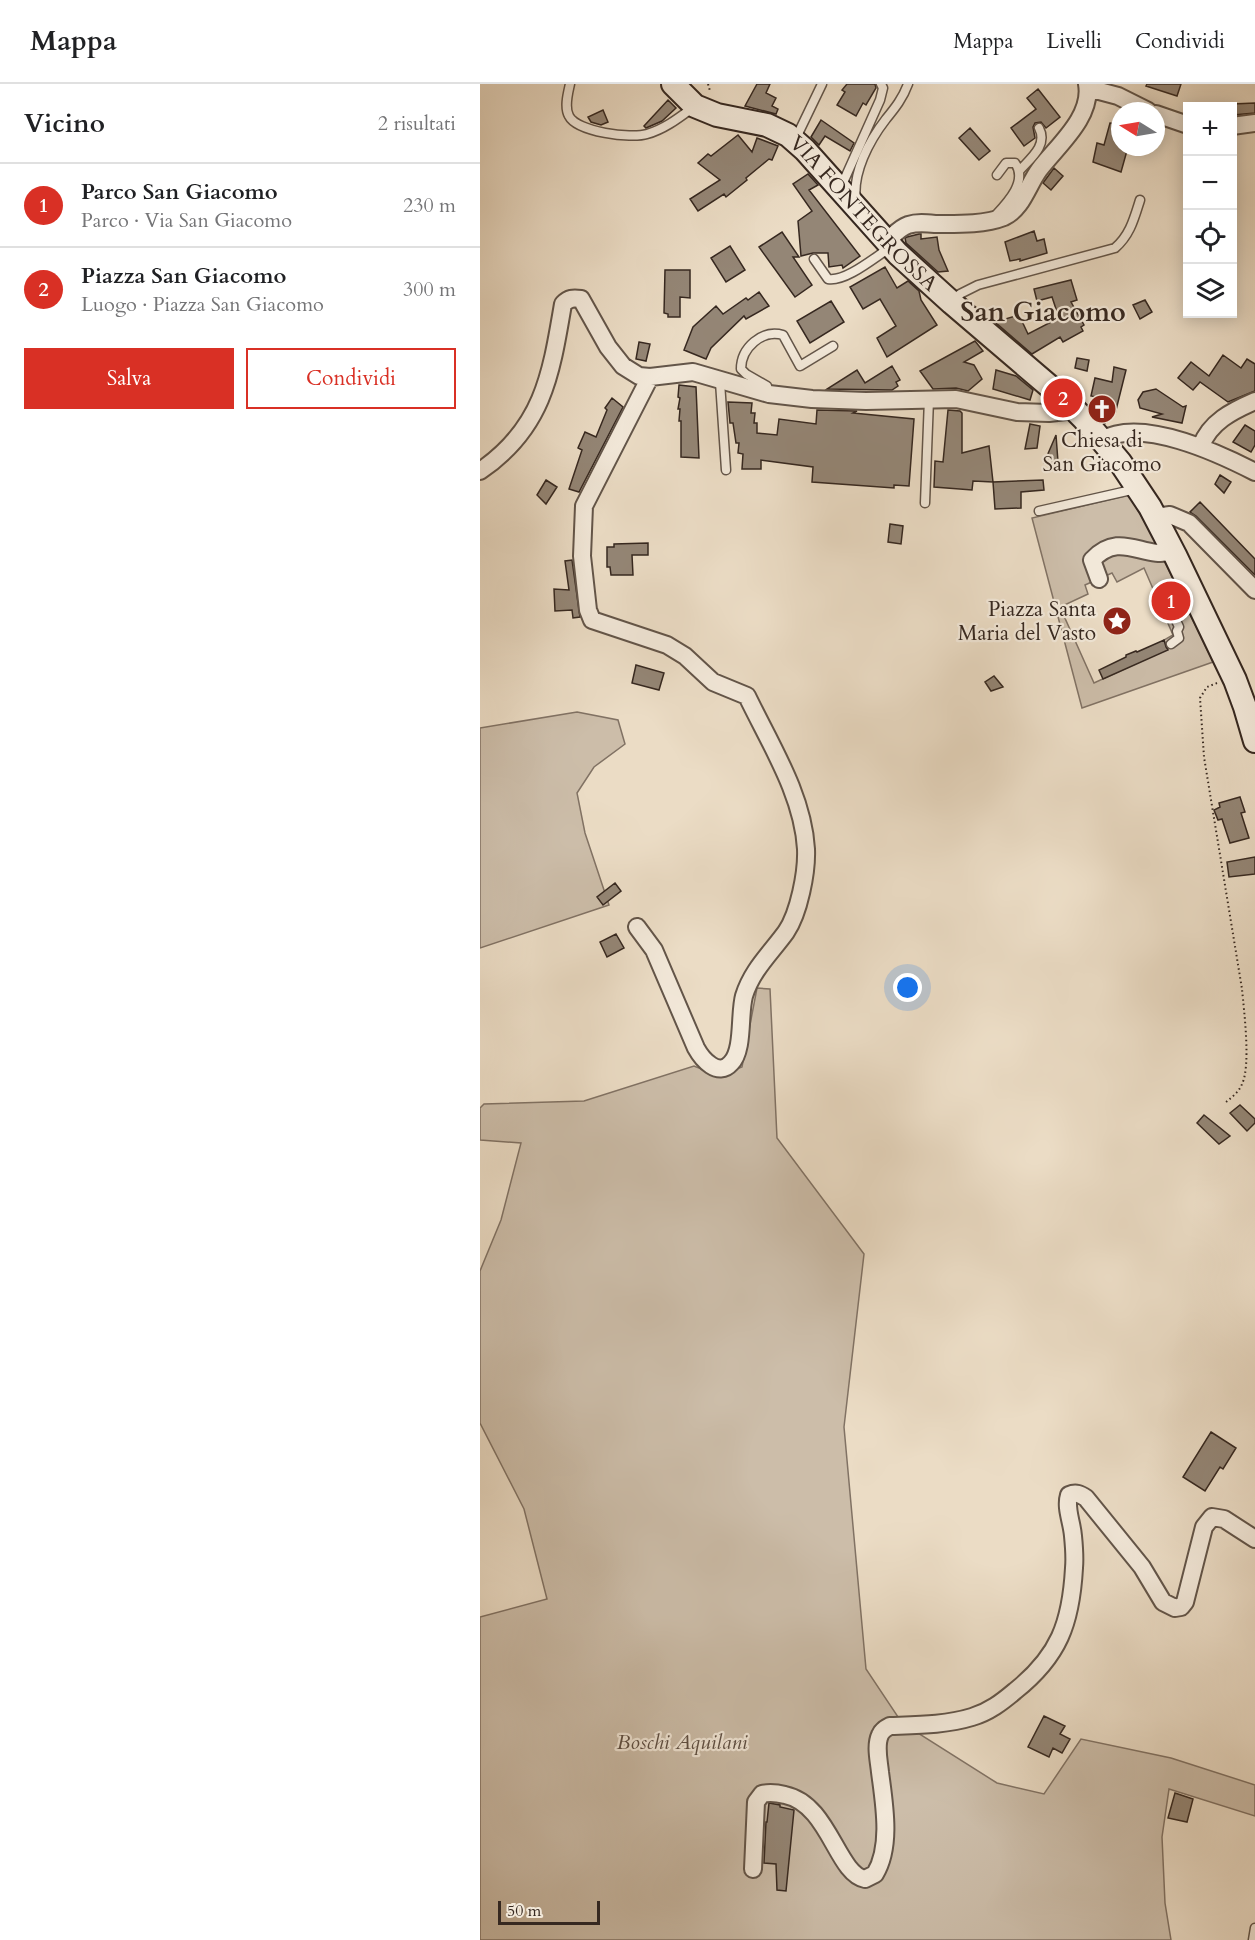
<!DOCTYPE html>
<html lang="it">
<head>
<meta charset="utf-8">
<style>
  :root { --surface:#fff; --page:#f2f2f2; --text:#202124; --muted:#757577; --line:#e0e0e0; --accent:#d93025 }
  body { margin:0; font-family:Cardo,serif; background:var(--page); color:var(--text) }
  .controls { position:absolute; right:18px; top:18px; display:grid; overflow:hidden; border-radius:0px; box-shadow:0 3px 15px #0003 }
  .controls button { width:54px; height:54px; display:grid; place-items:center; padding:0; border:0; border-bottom:2px solid var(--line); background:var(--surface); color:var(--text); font:30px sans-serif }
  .compass { position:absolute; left:631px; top:18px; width:54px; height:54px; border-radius:50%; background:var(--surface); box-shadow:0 3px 15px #0003; rotate:281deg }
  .scale { position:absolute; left:18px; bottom:15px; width:102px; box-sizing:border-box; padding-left:6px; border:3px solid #362820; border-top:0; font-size:16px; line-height:21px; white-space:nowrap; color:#362820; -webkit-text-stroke:4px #f2e8d9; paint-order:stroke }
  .you { position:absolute; left:428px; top:904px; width:21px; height:21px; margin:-15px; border:4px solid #fff; border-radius:50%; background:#1a73e8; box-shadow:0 0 0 9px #1a73e833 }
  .badge { display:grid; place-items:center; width:39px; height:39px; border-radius:50%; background:var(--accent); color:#fff; font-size:20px; font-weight:700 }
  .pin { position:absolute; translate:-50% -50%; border:3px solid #fff; box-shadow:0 2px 6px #0006 }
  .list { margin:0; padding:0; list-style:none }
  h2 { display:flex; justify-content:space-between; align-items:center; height:78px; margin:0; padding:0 24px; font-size:26px }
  h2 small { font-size:20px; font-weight:400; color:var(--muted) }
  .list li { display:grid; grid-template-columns:39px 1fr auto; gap:18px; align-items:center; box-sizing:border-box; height:84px; padding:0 24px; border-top:2px solid var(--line) }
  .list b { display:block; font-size:22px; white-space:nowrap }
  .list p { margin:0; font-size:20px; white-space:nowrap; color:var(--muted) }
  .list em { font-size:20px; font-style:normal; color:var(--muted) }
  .actions { display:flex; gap:12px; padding:18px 24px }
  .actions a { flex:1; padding:14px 0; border:2px solid var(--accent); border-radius:0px; text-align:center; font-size:21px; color:var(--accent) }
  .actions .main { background:var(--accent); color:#fff }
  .icon { flex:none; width:33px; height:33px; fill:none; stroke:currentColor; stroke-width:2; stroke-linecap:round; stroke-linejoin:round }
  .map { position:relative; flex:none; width:775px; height:1856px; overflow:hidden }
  header { display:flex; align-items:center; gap:36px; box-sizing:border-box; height:84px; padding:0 30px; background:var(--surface); border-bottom:2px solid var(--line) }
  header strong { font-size:28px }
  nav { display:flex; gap:33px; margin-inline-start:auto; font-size:21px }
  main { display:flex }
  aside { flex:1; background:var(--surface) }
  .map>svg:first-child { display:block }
  .green { fill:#ccbda9; stroke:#817264; stroke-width:1.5; fill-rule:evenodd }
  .building { fill:#948676; stroke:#362820; stroke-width:1.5 }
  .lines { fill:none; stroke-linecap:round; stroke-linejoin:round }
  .lane-casing { stroke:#635549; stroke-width:11 }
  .street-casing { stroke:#635549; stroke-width:20 }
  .secondary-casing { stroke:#362820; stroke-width:26 }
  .path { stroke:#362820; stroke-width:2; stroke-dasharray:1.5 3; stroke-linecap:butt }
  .lane { stroke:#f2e8d9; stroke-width:8 }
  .street { stroke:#f2e8d9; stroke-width:16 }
  .secondary { stroke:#f2e8d9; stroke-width:22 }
  .labels { text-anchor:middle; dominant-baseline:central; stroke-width:4.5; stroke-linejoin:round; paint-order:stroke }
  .street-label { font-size:21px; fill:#362820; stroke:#f2e8d9 }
  .poi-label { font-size:21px; fill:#362820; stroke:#f2e8d9 }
  .park-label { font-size:21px; font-style:italic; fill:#5c4d42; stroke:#f2e8d9 }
  .district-label { font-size:27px; font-weight:bold; fill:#362820; stroke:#f2e8d9 }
</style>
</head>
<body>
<header>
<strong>Mappa</strong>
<nav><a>Mappa</a><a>Livelli</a><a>Condividi</a></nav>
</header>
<main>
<aside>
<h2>Vicino<small>2 risultati</small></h2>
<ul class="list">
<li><span class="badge">1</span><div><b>Parco San Giacomo</b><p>Parco · Via San Giacomo</p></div><em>230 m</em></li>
<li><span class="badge">2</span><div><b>Piazza San Giacomo</b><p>Luogo · Piazza San Giacomo</p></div><em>300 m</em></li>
</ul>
<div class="actions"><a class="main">Salva</a><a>Condividi</a></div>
</aside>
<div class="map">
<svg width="775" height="1856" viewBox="0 0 775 1856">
  <rect width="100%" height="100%" fill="#ebdcc5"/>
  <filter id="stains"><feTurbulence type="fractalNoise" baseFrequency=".00333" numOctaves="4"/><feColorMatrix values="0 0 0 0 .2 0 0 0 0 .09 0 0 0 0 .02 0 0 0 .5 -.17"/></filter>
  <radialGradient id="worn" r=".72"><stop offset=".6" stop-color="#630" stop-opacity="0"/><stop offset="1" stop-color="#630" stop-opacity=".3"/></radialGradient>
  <path class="green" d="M649,411L671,449L733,578L602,624L552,434ZM664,484L693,551L684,556L688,565L614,599L580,523L608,510L605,501L632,489L637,498Z
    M97,628L138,636L145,660L114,683L97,709L105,749L129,821L0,864V644Z
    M277,904L290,905L297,1054L384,1170L364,1343L386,1585L422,1639L517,1699L564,1710L601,1655L691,1674L775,1701V1732L689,1705L682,1753L685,1819L691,1856H0V1533L67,1515L44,1425L0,1339V1187L21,1136L41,1059L0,1056V1024L4,1020L104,1017L214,982L239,992L262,983Z"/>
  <path class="building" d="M277,0H290L286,9L296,14L292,22L298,25L296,30L265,22Z
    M367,0H395L396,4L386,21L383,19L376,32L357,21L365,8L362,6Z
    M667,0H701L697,12L666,2Z
    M558,5L580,33L566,44L561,38L555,39L553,43L555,54L544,62L531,44L556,25L547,14Z
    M188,16L196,24L182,37L166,44L164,42Z
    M775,19V29L753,31V20Z
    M123,26L128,38L121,41L111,38L108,33Z
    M341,36L374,59L370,67L345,52L339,61L331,53Z
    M630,39L640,41V63H648L641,88L613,78L617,59L624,61Z
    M490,44L510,67L499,76L479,54Z
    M258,51L272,68L277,54L298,62L292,76L289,75L266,94L267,96L246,113L244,110L218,127L210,115L240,96L218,79L228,70L231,72Z
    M574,84L583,92L571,106L563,99Z
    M328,90L338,101L329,106L380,172L363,184L362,181L349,183L348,169H333L321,172L318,137L332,127L313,100Z
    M554,147L557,157L564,155L567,169L540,177V175L530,177L525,158Z
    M302,148L319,173H313L332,201L315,213L279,163Z
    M439,150H441V155L457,153L459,166L468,187L458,188L426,159L425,154L427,153Z
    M250,162L265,186L246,198L231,174Z
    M405,183L417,204L428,197L439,207L441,216L457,241L407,273L397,254L416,242L400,215L383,225L370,203Z
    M185,186H210V214L200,213V233H188V230L184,229Z
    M591,196L597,216L591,218L604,241L601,243L603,247L583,258L580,253L552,270L515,238L539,231L548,250L579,234L572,213L557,217L554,205Z
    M279,208L289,222L266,235L264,232L231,264L226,275L204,266L213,243L236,222L243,230L266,214L268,216Z
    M665,216L672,228L660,235L653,221Z
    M351,217L364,238L330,259L317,237Z
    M495,257L503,267L484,278L494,281L502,295L488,307L476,304L453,305L440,287Z
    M159,258L170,260L166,277L156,275Z
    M743,271L761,284L767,275L775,280V307L748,318L720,298L713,306L698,294L711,278L729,292Z
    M597,274L609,276L607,287L595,284Z
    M412,282L420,296L416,298L418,302L412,306L347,305L377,286L385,299Z
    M634,283L646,286L635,330L630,329L625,339L614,326L617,313L611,312L615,294L632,298Z
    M516,286L536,292L553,306L550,316L513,305Z
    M199,301L216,303L219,374L201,373V337H199L200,325H198L200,314L198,313Z
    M676,305L703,323L706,322L702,339L672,333L682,330L660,324L658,316L663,308Z
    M132,314L143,323L99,408L89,405L102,366L98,364L105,348L116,353L127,326L125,324Z
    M248,318L272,319L271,329H275L274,339H277V349L297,351L299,335L336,340L337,326L377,327L373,329L434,335L429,402L414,401V404L332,398L333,383L281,376V385H262L263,370L258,369L259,359H256L253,339H250Z
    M468,326L480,327L482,329V369L509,362L513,398L493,397L492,406L454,403L455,377L463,378Z
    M550,340L560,342L557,364L545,365Z
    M765,341L775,347V361L771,368L753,358Z
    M576,351L578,378L564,379Z
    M740,391L751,398L744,409L735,400Z
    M66,396L77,403L66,420L57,411Z
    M563,396L564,406L541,408V424L515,425L513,398Z
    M720,418L775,475V491L716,432L710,428Z
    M410,440L423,442L421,460L408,458Z
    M168,459V471H152L153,491H131L130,483H127V463H134V460Z
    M92,476L100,533L93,534L92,526L75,527L74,505L89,506L85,477Z
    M684,556L686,563L688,566L623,595L619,586L646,573V571L656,567L657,568Z
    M156,581L184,589L179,606L152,599Z
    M514,592L523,603L511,607L505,598Z
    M760,713L765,728L761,729L769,754L750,759L742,735L738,736L734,726L740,723L739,719Z
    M775,773V790L749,793L747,778Z
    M135,799L141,807L123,821L117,813Z
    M136,850L144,864L127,873L120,858Z
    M760,1021L775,1035V1039L767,1047L750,1029Z
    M724,1031L750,1052L739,1060L717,1039Z
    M731,1348L756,1364L743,1385L740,1383L725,1407L703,1393Z
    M564,1632L585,1642L580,1650L590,1655L582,1669L573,1664L569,1673L548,1663Z
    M695,1709L713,1715L707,1738L688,1734Z
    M289,1719L300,1721V1723L314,1726L306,1807L297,1806L296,1780L284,1779L286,1738H287Z"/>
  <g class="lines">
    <g class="lane-casing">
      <path id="lane" d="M90,0C88,9 84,23 89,32C97,48 151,55 167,50C185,45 200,33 215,22
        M315,56L342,0
        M540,86C551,74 568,61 559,44
        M361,103L400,16L403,4L401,0
        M376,117C372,89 389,57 406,35C415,24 423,14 428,0
        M515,132C528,118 548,97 535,79H526L517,91
        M334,175L348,195C366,198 395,173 411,163
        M472,219L480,210L498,201L635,164C650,151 654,135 660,116
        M240,298L246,386
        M288,306L287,302L266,290L261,285C261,264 282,245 303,251L320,282L353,262
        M445,419L449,315
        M559,427L656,405
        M682,506L699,543L697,547L699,554L691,560
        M693,530L717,518
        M773,1856L775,1844"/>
    </g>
    <g class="street-casing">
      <path id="street" d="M608,4L638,12L668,27
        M676,30L708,41
        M752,42L775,39
        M406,158C413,152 419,144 428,141C437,138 446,139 455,140C476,140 504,141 524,133C542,125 548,101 559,86C577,62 613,33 607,0
        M622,356C661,333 738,369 775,388
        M721,362C730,338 752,327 775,317
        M0,387C63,344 71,291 83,220C89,214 93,214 101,215L128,263L143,282L159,292L170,293L213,288L289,310L332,315L386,317L476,315L537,328L569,329L595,326
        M675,433L690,431L709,439L775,506
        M619,495L612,476C641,445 664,477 693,467
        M157,843L174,866L216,964C222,975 238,994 251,979C264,966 259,930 264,912C272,886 290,870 306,848C319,829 327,788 326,765C323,711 290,660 267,612L233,598L205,572L187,561L112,536L108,526L102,472L104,422L170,293
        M273,1785L276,1718L282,1710C290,1708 297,1709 305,1711C349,1720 357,1790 385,1795L395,1790C412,1762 404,1719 400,1688C399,1677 395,1662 400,1651C402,1646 406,1644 410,1642C437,1641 466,1641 492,1633C509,1628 522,1618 535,1607C579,1572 591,1539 594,1484C595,1473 594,1462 593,1452C592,1438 585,1424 589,1411C596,1408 600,1410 606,1414L662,1483L683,1518L695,1524L701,1523L705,1518L724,1443L732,1433L744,1435L775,1455"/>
    </g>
    <g class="secondary-casing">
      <g id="secondary">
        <path id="s1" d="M193,0L215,22L237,31L287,41L308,51L325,66L418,170L472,219L582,313L603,334L640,378L670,423L695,471L755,596L765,623L775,657"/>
      </g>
    </g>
    <path class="path" d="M228,0L230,7
      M737,599L727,603L720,614L724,673L762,905C764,927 771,982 762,1000C759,1008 752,1013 746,1018"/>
    <use href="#lane" class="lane"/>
    <use href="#street" class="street"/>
    <use href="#secondary" class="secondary"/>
  </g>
  <defs>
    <g id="church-disc" transform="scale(1.5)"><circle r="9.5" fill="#8f2418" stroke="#f2e8d9"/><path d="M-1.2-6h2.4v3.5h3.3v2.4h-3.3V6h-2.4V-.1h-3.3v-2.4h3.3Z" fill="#fff"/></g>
    <g id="sight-disc" transform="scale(1.5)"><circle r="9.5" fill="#8f2418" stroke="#f2e8d9"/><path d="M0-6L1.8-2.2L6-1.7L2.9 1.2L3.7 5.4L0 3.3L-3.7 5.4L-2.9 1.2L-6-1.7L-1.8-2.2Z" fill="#fff"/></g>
  </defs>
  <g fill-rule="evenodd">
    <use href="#church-disc" x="622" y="325"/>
    <use href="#sight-disc" x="637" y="537"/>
  </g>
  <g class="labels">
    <g class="street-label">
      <text stroke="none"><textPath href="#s1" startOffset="238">VIA FONTEGROSSA</textPath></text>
    </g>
    <g class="poi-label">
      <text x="622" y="356">Chiesa di<tspan x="622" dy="24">San Giacomo</tspan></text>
      <text x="616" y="525" text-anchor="end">Piazza Santa<tspan x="616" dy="24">Maria del Vasto</tspan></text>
    </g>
    <g class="park-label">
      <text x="202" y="1658">Boschi Aquilani</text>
    </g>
    <g class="district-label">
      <text x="563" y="228">San Giacomo</text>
    </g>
  </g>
  <rect width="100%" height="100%" filter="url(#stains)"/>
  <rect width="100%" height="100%" fill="url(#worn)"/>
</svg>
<div class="controls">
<button>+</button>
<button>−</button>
<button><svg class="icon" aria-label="locate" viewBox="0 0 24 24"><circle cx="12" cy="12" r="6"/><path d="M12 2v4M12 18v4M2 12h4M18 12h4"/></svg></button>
<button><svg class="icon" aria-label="layers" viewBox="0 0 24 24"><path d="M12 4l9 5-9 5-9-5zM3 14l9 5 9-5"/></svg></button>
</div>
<svg class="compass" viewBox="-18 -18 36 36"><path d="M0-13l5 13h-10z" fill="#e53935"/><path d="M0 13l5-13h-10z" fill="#757577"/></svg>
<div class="scale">50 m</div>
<div class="you"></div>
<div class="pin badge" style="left:691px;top:517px">1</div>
<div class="pin badge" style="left:583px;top:314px">2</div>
</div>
</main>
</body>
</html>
